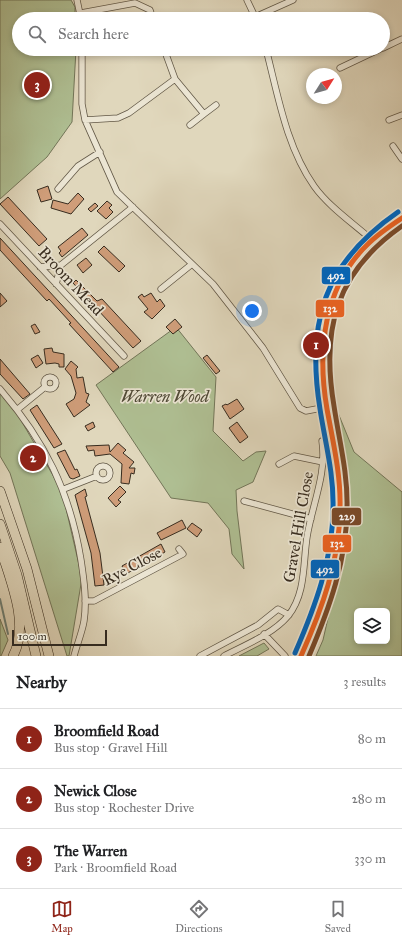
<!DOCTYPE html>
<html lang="en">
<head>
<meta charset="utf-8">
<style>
  :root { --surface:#fff; --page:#f2f2f2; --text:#202124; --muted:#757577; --line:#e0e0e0; --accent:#8f2418 }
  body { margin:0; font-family:"IM FELL Great Primer",serif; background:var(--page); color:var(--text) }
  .controls { position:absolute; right:12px; bottom:12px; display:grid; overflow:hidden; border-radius:6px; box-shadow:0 2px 6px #0003 }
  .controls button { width:36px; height:36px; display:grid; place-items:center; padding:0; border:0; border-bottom:1px solid var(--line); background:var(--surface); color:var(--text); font:20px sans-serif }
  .compass { position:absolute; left:306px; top:68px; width:36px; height:36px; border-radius:50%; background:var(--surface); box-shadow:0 2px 6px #0003; rotate:53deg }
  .scale { position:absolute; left:12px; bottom:10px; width:95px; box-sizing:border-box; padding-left:4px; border:2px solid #372c1f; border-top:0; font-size:11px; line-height:14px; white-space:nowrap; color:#372c1f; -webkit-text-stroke:3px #ebe5d3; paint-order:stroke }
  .you { position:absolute; left:252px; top:311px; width:14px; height:14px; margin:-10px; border:3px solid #fff; border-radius:50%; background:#1a73e8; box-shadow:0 0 0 6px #1a73e833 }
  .badge { display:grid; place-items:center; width:26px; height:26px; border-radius:50%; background:var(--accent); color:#fff; font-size:13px; font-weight:700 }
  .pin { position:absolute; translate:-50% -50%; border:2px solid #fff; box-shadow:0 1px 4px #0006 }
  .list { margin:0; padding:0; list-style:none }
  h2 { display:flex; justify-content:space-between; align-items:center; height:52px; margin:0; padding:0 16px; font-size:17px }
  h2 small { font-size:13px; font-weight:400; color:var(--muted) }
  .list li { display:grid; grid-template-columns:26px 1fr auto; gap:12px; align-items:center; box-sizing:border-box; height:60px; padding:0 16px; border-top:1px solid var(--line) }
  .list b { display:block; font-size:15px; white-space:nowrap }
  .list p { margin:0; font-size:13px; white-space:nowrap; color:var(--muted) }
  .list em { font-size:13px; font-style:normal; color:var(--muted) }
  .icon { flex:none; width:22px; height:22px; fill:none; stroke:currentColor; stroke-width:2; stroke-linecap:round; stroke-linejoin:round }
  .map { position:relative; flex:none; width:402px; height:656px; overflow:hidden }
  .search { position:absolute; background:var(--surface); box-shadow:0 2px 6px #0003; left:12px; right:12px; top:12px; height:44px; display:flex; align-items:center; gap:10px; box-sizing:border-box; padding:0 14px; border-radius:22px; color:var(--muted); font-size:15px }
  .sheet { height:232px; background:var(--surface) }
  nav { display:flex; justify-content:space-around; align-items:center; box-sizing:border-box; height:56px; border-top:1px solid var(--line); background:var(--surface); font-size:11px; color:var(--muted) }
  nav a { display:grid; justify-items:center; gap:2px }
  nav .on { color:var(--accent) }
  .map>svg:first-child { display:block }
  .green { fill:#afbf93; stroke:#737659; fill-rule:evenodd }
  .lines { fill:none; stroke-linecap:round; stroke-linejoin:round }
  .stream { stroke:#6f8177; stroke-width:2 }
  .building { fill:#cf9d79; stroke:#372c1f }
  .minor-casing { stroke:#615746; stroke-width:7 }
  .primary-casing { stroke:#372c1f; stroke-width:10 }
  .trunk-casing { stroke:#372c1f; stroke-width:10 }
  .minor { stroke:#ebe5d3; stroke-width:5.5 }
  .primary { stroke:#e0d7bc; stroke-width:9 }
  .trunk { stroke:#e0d7bc; stroke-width:9 }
  .bus-1-casing { stroke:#ebe5d3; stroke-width:8 }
  .bus-2-casing { stroke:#ebe5d3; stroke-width:8 }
  .bus-3-casing { stroke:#ebe5d3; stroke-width:8 }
  .bus-1 { stroke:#e96222; stroke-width:5 }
  .bus-2 { stroke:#7a4b2a; stroke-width:5 }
  .bus-3 { stroke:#0065bd; stroke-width:5 }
  .labels { text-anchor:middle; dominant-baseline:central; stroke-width:3.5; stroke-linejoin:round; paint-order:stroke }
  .street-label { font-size:16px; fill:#372c1f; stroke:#ebe5d3 }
  .park-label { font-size:16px; font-style:italic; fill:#4f4936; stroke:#ebe5d3 }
  .line-badge { stroke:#ebe5d3; stroke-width:1.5 }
  .badge-label { font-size:11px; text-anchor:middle; font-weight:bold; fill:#fff }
</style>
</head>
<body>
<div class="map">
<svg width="402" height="656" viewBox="0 0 402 656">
  <rect width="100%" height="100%" fill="#e0d7bc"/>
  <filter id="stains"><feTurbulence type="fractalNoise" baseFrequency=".005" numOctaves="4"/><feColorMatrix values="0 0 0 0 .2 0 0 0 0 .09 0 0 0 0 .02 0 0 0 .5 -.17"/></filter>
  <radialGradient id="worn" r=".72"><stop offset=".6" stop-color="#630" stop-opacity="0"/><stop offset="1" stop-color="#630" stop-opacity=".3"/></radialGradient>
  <path class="green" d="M0,0H71L75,7V19H19V49H76L72,122L47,157L0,199Z
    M176,327L216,377L213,431L243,461L256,452L266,451L253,482L236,490L237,511L244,569L232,554L229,529L208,503L171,498L96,385Z
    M0,392L15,410L62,491L82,578L69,656H67L10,473L0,456Z
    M334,403L354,452L402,492V656H316L323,640L344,548L347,527V485ZM357,611H387V641H357Z
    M0,619L8,640L1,656H0Z
    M264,643L269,649L257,656H239Z"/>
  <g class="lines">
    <path class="stream" d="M0,599L8,634"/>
  </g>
  <path class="building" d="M48,186L52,199L41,202L37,190Z
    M78,193L84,199L71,214L51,208L53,200L68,204Z
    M8,197L47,239L39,246L0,204Z
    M107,201L112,205L109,208L113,212L106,219L97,211Z
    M95,203L98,206L91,212L88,209Z
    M82,228L88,235L62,257L59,253L61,251L58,247Z
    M0,238L119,367L113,372L69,324L71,323L49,299L47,301L0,250Z
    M104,246L125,266L119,272L98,252Z
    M86,258L92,265L83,273L77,265Z
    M76,280L97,301L102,299L141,341L133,348L73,283Z
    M0,293L7,301L0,307Z
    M151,293L157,302L160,299L165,306L152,319L144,312L148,309L138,297L142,294L144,297Z
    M175,319L182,327L173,334L166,327Z
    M35,324L40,332L35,334L31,326Z
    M52,348L53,352L64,354V367H59V364L55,363L46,364L44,349Z
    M38,355L43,363L36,368L31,359Z
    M207,355L220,371L216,374L203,358Z
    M0,359L30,394L23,399L0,374Z
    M71,361L78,367L76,369L77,378L83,377L86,393L89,394L86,402L90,405L74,417L66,404L74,399L76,393L71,376L65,369Z
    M237,399L244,409L230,419L222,406L226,404L227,405Z
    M37,405L62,444L54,448L30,410Z
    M93,422L95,427L88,431L85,426Z
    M237,422L248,437L240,443L229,428Z
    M118,443L126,450L123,453L134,462L129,468H135L134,474L131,473L129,484L121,483L122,464L110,454L95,456L94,450L88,451L86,446L109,445L110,452Z
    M65,450L75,470L77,469L80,476L73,479L70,478L57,453Z
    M120,486L126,492L118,500L121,502L116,507L108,498Z
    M85,489L87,496L85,497L100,553L104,585L95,586L91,553L75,495Z
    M182,520L186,528L161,540L157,533Z
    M192,523L202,530L197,537L187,529Z
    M161,544L165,552L126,574L122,566Z"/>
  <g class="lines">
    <g class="minor-casing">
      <path id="minor" d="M77,0L81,19
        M247,0L256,19
        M81,13L135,3L150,10L153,19
        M255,17L293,0
        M383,48L402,39
        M82,49V104L85,120L117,192L213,284L263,348L300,408L306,411L327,407
        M266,49C278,95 286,146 314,186C328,206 354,224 372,240
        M340,68L380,49
        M175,79L204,114L190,125
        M204,114L216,105
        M85,120L118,118L129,113L175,79L164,49
        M389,120L402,115
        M393,146L402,159
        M58,189L78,166L100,152
        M0,224L124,356
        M40,267L61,265L133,207
        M56,284L61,265
        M161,289L192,264
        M44 383a6 6 0 1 1 12 0a6 6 0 1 1-12 0Z
        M0,389C45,441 70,492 81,560C84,580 87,601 84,621C82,633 77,644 74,656
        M18,409L45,387
        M279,464L294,456L323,462
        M96 473a7 7 0 1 1 14 0a7 7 0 1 1-14 0Z
        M64,489L97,476
        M244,501L311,519
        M85,601H94L183,554L179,549
        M264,634L285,656
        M200,656L258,625L278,609L289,615
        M224,656C245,645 273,634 288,616C306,594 303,563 307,537C312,505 327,474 322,441"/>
    </g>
    <g class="primary-casing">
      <path id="primary" d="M301,656C320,614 338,566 340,520C342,483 334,445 327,409C316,350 322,293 364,248C375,236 389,227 402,218"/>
    </g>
    <g class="trunk-casing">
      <path id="trunk" d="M0,491L27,569L49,656
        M0,524L17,575L36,656
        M0,547C10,580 30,624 13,656"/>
    </g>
    <use href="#minor" class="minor"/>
    <use href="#primary" class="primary"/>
    <use href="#trunk" class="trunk"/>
    <g class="bus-1-casing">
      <path id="bus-1" d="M301,656C322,609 340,560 340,508C341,475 333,442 327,409C317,351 323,287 368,244C378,234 390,226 402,218"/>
    </g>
    <g class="bus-2-casing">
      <path id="bus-2" d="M309,656C329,609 347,560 347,508C348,473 339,440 334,406C321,329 336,272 402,226"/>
    </g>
    <g class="bus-3-casing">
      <path id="bus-3" d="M295,653C315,607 333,559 333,508C334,474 325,442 320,409C306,322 324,263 398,212"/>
    </g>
    <use href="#bus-1" class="bus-1"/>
    <use href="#bus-2" class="bus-2"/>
    <use href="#bus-3" class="bus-3"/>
  </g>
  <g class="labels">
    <g class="street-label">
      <text transform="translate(71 281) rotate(47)">Broom Mead</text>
      <text transform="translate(298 527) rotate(-80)">Gravel Hill Close</text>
      <text transform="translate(132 566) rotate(-28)">Rye Close</text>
    </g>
    <g class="park-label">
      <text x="165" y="396">Warren Wood</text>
    </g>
  </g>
  <g class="line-badge">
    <rect x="321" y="266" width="30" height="19" rx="4" fill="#0065bd"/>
    <rect x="315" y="299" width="30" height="19" rx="4" fill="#e96222"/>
    <rect x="331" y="507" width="31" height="19" rx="4" fill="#7a4b2a"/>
    <rect x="322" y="534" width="30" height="19" rx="4" fill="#e96222"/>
    <rect x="310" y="559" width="30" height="20" rx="4" fill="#0065bd"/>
  </g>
  <g class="badge-label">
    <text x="336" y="279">492</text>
    <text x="330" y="312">132</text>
    <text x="347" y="520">229</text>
    <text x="337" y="547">132</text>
    <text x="325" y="573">492</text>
  </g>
  <rect width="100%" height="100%" filter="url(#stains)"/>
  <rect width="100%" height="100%" fill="url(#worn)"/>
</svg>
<div class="controls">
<button><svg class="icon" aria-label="layers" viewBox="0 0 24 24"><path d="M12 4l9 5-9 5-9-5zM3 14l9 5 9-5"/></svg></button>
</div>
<svg class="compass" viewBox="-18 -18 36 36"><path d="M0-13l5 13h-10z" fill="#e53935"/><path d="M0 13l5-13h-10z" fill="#757577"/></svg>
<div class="scale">100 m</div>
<div class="you"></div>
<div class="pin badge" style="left:316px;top:345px">1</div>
<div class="pin badge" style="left:33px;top:458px">2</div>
<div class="pin badge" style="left:37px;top:85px">3</div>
<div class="search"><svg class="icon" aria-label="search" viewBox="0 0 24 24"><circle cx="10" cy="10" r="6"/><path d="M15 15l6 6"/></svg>Search here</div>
</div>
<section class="sheet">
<h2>Nearby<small>3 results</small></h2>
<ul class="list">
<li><span class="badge">1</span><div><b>Broomfield Road</b><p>Bus stop · Gravel Hill</p></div><em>80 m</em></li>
<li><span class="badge">2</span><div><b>Newick Close</b><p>Bus stop · Rochester Drive</p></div><em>280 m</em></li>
<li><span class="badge">3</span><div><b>The Warren</b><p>Park · Broomfield Road</p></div><em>330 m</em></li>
</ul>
</section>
<nav>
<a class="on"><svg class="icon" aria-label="map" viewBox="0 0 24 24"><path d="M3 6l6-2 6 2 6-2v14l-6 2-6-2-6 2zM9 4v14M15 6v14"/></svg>Map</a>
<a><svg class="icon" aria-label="directions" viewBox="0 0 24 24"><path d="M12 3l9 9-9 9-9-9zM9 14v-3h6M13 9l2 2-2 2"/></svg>Directions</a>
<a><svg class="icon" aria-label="saved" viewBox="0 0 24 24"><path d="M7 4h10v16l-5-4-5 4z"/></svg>Saved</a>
</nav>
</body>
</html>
